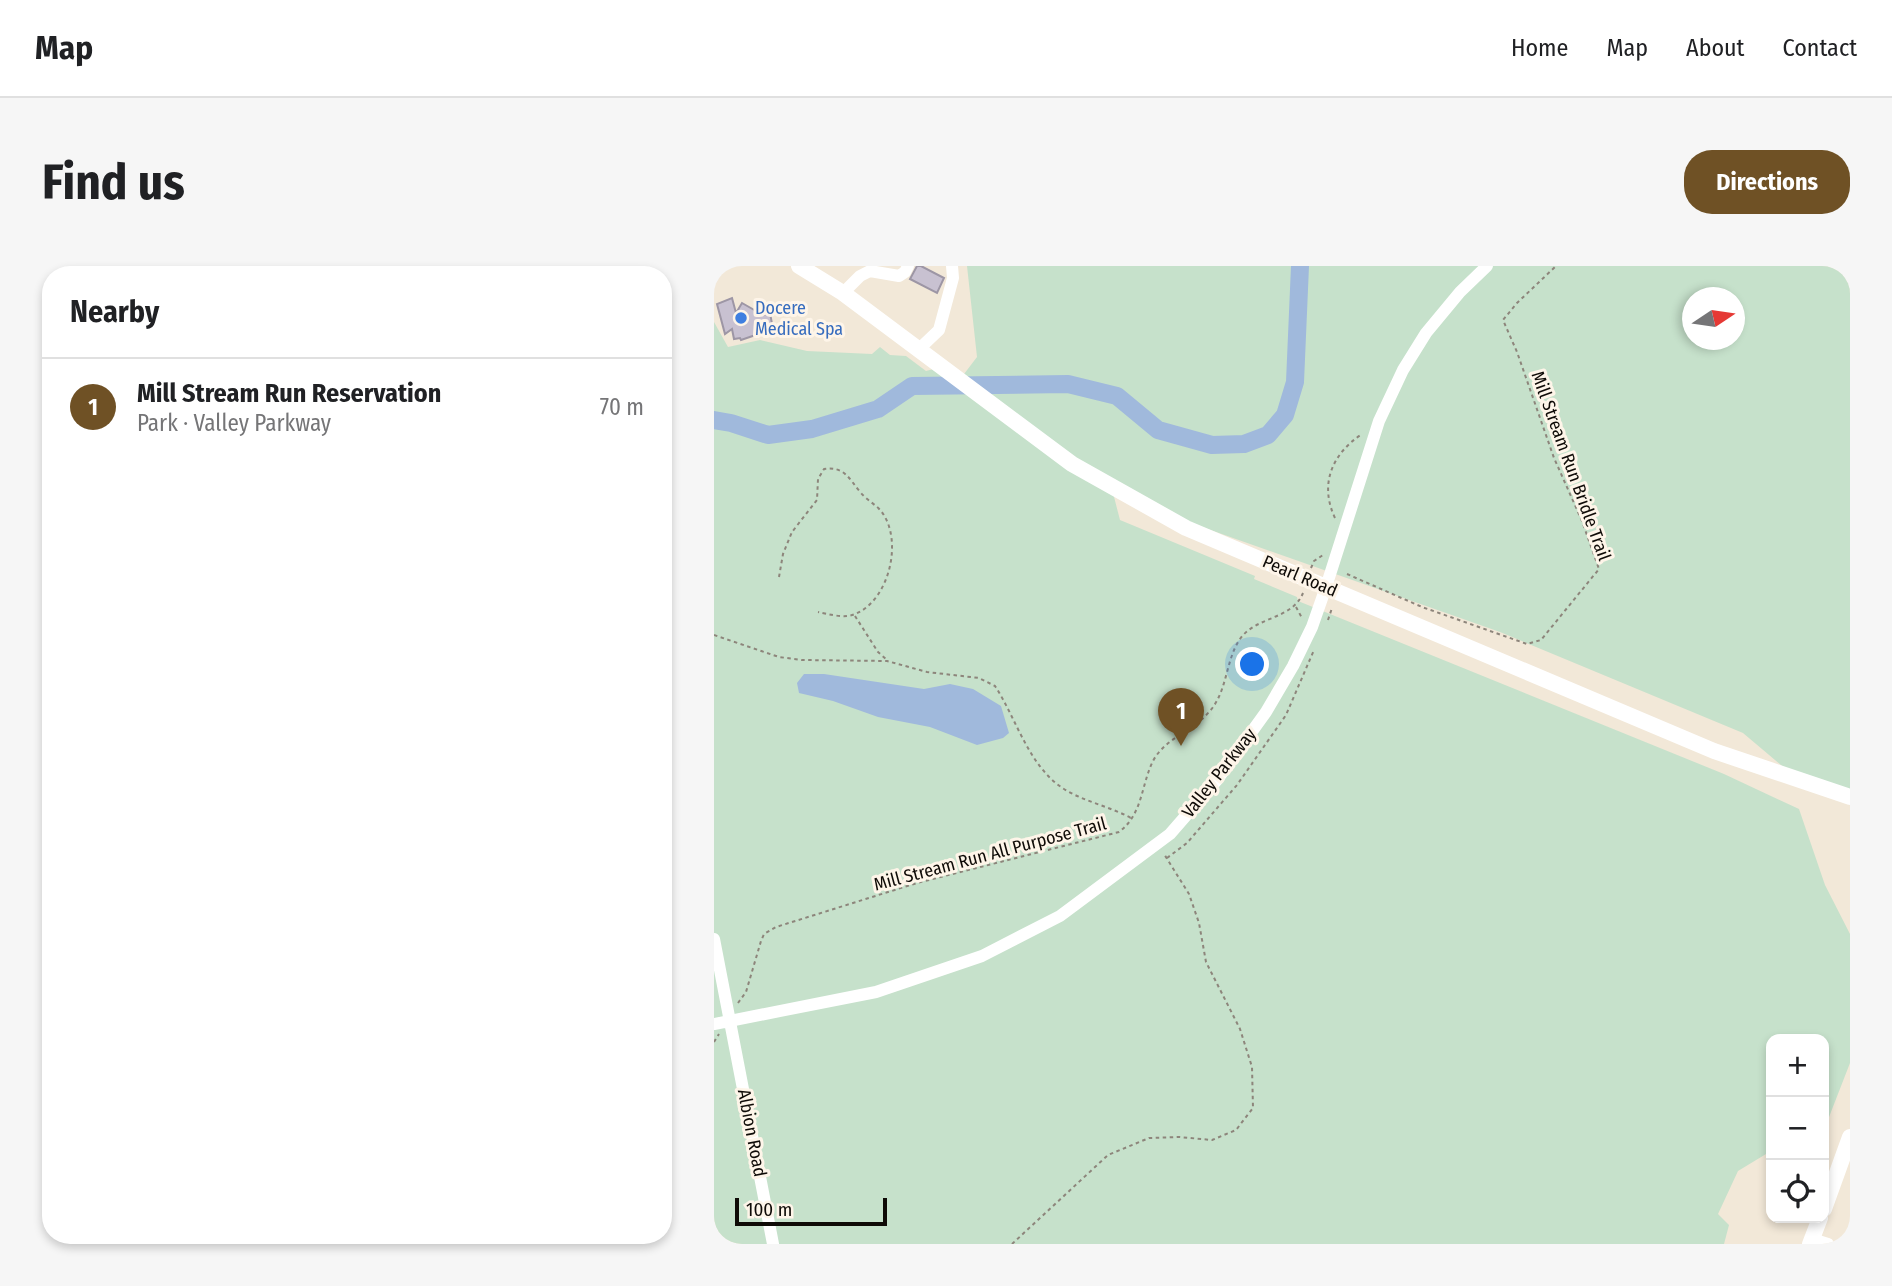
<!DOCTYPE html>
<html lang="en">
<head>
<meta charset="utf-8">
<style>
  :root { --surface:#fff; --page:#f6f6f6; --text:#202124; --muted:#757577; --line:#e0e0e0; --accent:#6f5125 }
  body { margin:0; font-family:"Fira Sans Condensed",sans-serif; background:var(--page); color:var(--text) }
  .controls { position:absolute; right:21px; bottom:21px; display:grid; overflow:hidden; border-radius:14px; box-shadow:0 4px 10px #0003 }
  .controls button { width:63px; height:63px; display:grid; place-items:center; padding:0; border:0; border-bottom:2px solid var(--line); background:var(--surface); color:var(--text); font:35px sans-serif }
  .compass { position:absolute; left:968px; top:21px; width:63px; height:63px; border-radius:50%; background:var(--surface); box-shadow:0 4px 10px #0003; rotate:77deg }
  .scale { position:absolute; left:21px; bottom:18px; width:152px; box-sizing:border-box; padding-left:7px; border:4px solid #0f0b07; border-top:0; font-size:19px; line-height:24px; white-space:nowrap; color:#0f0b07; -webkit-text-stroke:5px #fef5e9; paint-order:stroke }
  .you { position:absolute; left:539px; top:399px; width:24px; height:24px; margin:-18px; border:5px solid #fff; border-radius:50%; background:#1a73e8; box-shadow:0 0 0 10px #1a73e833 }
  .badge { display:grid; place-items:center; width:46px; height:46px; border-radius:50%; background:var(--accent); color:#fff; font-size:23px; font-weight:700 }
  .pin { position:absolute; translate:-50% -58px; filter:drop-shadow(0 2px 4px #0008) }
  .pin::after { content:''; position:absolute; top:37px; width:24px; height:21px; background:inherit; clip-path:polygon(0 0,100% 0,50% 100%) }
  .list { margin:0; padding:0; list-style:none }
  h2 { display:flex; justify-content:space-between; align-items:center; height:91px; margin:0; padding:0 28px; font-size:30px }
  h2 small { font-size:23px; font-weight:400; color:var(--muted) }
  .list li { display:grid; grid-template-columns:46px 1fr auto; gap:21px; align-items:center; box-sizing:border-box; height:98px; padding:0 28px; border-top:2px solid var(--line) }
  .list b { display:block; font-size:26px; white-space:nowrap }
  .list p { margin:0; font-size:23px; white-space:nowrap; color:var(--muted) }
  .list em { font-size:23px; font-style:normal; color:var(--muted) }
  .icon { flex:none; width:38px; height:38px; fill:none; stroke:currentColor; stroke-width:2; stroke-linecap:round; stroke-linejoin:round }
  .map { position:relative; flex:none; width:1136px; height:978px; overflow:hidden; border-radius:28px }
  header { display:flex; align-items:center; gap:42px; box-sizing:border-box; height:98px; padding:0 35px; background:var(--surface); border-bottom:2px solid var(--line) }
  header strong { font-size:33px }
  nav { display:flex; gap:38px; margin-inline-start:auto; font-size:24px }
  .intro { display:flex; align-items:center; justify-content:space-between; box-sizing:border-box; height:168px; padding:0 42px }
  h1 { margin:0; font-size:49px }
  .button { padding:18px 32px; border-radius:28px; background:var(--accent); color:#fff; font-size:24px; font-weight:700 }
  main { display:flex; gap:42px; padding:0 42px }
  aside { flex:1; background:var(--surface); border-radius:28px; box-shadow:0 4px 10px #0003 }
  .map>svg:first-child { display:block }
  .green { fill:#c6e1cb; fill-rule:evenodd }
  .water { fill:#a0b9dc }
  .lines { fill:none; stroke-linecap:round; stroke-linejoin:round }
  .river { stroke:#a0b9dc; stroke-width:18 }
  .building { fill:#c8c1d1; stroke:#9d96a5; stroke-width:2 }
  .path { stroke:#8d857b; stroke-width:2; stroke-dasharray:3.5 3.5; stroke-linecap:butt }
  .minor { stroke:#fff; stroke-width:12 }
  .major { stroke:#fff; stroke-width:16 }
  .shop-dot { fill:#3f7fe0; stroke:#fef5e9; stroke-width:2.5 }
  .labels { text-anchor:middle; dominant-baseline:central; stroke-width:6; stroke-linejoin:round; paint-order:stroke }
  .shop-label { font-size:18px; fill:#366cbe; stroke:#fef5e9; text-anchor:start }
  .street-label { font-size:18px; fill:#0f0b07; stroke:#fef5e9 }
</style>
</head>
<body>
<header>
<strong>Map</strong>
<nav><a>Home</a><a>Map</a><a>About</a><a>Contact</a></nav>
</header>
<div class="intro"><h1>Find us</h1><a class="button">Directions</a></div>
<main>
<aside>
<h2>Nearby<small></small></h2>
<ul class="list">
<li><span class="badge">1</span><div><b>Mill Stream Run Reservation</b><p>Park · Valley Parkway</p></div><em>70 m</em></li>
</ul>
</aside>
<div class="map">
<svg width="1136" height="978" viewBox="0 0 1136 978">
  <rect width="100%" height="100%" fill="#f2e8d8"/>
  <path class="green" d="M253,0H1136V536L1093,521L1029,467L786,366L471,255L398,223L406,254L541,310L540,313L583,331L584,335L1010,508L1085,543L1111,619L1136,668V797L1110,864V773H1057V885L1024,905L1004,948L1015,959L1010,978H0V56L14,81L46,74L93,85L158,88L166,81L176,89L192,90L212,105L231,100L247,112L263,91ZM978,32H1020V74H978Z"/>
  <path class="water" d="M90,408H110L210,423L236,418L259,423L287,440L295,467L289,472L263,479L216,461L164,451L119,435L85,427L83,417Z"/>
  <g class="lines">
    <path class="river" d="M0,154L17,157L54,169L98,163L164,143L198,120L354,118L403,130L444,164L498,179L530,178L554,169L571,149L581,116L586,0"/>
  </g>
  <path class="building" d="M203,0H207L230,12L223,27L196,13Z
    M18,32L22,47L28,37L49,49L56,47L59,63L27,74L26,72L20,73L18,63L11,68L3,38Z"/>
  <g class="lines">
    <path class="path" d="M621,252C605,218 618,188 648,168
      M597,302L600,295L609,289
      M633,308L708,341L813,378L827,374L885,303L868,255L840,192L803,86L789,54L803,37L842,0
      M65,311L69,288L78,266L103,234L104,213L110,203C131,200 135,213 147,227C153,234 162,239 167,245C190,274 175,335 141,348C131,353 114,348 104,346
      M582,341L588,352
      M141,350L164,386L172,393
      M614,354L618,342
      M0,369L65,391L88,394L173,395L213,406L265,412L281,420C302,452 314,498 347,521C367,535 395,540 417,552
      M453,592L473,577L523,519L572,449L600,384
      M24,737L32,726L47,675L50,668L62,661L203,617L405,566C429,548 427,519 439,495C451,472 479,465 495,446C514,425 511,395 526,373C542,350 578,354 589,327
      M0,776L5,768
      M298,978L394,889L435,872L465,871L498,874L522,864L539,842L538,801L526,763L492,696L485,657L475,628L450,588"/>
    <path class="minor" d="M129,27L146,10L156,5L185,10L191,6L194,0
      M204,84L225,64L239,12L238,0
      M0,673L59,978
      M0,758L162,726L268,690L346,650L456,568L503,514L552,446L579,400L598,361L612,321L665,155L689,104L712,67L746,26L773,0
      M1098,973L1114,978"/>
    <path class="major" d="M85,0L129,27L358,198L472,262L1000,485L1136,531
      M1110,943L1136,871
      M1096,978L1106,952"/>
  </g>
  <circle class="shop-dot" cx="27" cy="52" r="7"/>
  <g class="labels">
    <g class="shop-label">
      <text x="41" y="42">Docere<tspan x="41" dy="21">Medical Spa</tspan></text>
    </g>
    <g class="street-label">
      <text transform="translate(857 200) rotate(70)">Mill Stream Run Bridle Trail</text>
      <text transform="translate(586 310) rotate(23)">Pearl Road</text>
      <text transform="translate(505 507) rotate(-52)">Valley Parkway</text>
      <text transform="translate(276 588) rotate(-15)">Mill Stream Run All Purpose Trail</text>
      <text transform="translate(38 867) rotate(79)">Albion Road</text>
    </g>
  </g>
</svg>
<div class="controls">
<button>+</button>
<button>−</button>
<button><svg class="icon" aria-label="locate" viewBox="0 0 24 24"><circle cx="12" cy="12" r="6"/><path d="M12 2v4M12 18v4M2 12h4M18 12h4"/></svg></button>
</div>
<svg class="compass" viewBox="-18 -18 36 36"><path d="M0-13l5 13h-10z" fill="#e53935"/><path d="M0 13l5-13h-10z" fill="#757577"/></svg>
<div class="scale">100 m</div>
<div class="you"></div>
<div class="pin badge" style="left:467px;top:480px">1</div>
</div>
</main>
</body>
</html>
